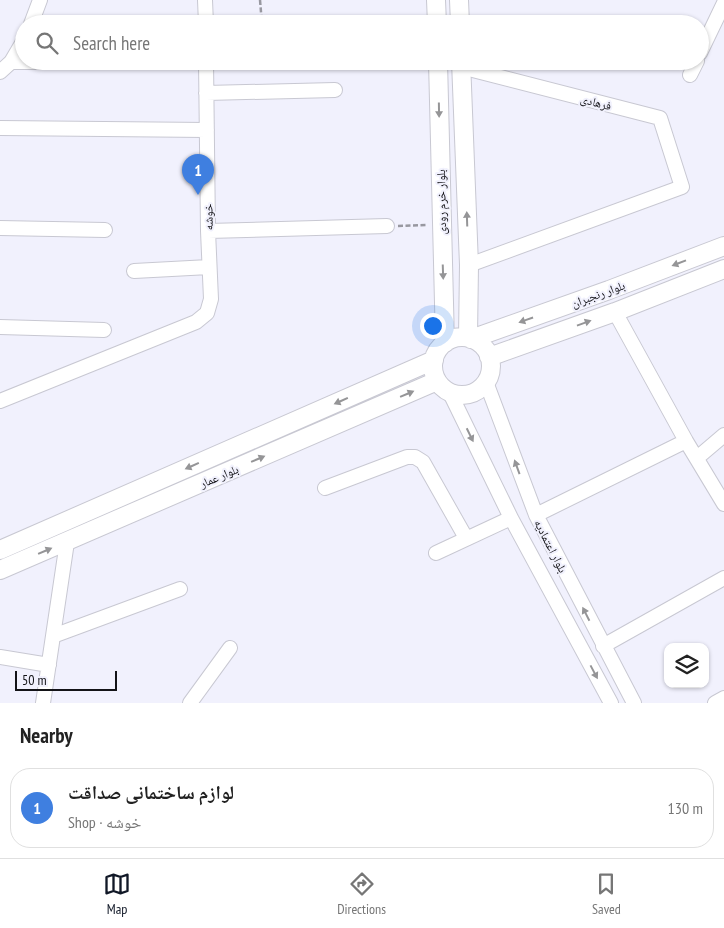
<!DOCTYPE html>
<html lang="en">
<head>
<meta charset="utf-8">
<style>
  :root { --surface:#fff; --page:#f2f2f2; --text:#222; --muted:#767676; --line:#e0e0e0; --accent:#111827 }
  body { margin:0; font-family:"PT Sans Narrow","Noto Naskh Arabic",sans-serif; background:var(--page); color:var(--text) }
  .controls { position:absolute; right:15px; bottom:15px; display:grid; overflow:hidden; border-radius:10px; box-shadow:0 1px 4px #0004 }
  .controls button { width:45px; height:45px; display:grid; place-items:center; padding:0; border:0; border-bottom:1px solid var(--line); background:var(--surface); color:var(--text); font:25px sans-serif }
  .scale { position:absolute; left:15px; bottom:12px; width:102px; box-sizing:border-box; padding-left:5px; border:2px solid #131317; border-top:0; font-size:14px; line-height:18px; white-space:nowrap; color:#131317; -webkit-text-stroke:4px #f1f1fd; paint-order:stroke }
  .you { position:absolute; left:432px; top:325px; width:18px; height:18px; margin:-12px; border:4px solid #fff; border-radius:50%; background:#1a73e8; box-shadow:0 0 0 8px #1a73e833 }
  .badge { display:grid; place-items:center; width:32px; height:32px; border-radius:50%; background:var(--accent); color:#fff; font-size:16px; font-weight:700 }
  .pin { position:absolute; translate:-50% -41px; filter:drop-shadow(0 1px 2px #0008) }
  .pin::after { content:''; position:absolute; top:26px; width:18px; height:15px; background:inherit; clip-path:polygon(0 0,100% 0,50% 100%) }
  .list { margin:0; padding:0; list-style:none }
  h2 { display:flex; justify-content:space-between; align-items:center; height:65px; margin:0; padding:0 20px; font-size:21px }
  h2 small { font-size:16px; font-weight:400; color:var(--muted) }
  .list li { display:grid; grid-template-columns:32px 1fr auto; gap:15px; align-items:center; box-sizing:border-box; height:80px; margin:0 10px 10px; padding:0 10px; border:1px solid var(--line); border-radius:20px }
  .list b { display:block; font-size:19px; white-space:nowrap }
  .list p { margin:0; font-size:16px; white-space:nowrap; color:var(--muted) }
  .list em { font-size:16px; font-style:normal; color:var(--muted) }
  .icon { flex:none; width:28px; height:28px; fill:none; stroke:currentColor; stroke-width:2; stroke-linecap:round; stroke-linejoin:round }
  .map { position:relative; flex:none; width:724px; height:703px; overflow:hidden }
  .search { position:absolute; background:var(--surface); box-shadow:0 1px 4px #0004; left:15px; right:15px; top:15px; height:55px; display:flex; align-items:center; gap:12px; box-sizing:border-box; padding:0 18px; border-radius:28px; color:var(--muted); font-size:19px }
  .sheet { height:155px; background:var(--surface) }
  nav { display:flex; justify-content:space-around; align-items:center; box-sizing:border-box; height:70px; border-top:1px solid var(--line); background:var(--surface); font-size:14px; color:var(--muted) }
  nav a { display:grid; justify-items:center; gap:2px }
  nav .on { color:var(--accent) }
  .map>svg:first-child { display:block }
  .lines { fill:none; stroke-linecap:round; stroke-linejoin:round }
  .minor-casing { stroke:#c8c8d2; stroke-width:16 }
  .major-casing { stroke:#c8c8d2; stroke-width:20 }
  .path { stroke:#9898a0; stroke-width:2.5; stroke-dasharray:5 2.5; stroke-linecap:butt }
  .minor { stroke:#fff; stroke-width:14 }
  .major { stroke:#fff; stroke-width:18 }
  .oneway { fill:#959597 }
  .labels { text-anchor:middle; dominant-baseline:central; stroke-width:4; stroke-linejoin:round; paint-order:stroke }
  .street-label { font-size:12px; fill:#131317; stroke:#f1f1fd }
</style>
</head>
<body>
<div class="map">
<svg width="724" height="703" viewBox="0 0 724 703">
  <rect width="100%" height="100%" fill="#f1f1fd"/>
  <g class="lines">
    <g class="minor-casing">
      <path id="minor" d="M205,0L206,24
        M31,24L40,0
        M700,53L724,3
        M11,62H206
        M461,67L660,118L682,187L469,265
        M0,72L11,62L24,40
        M690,75L697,61
        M206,93L335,90
        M0,128L207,130
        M0,228L105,230
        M208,231L387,226
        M134,271L209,267
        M615,312L686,441L724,504
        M0,327L104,330
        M486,382L536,515L634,703
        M449,391L511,518L611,703
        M0,401L196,322L207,313L211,299L208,231L206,61
        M697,458L724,435
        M325,488L407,457H415L423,462L466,538
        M536,515L686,441
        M436,553L511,518
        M53,636L180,589
        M603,646L724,578
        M0,657L49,665
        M43,703L67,542
        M190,703L230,648
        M715,703L724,698"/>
    </g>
    <g class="major-casing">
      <path id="major" d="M436,0L437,24
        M459,0L460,24
        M438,61L445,343
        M461,61L469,265L468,338
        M433 366a29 29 0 1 1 58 0a29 29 0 1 1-58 0Z
        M471,339L609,290L724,246
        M489,357L615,312L724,269
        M0,550L434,360
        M0,570L437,381"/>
    </g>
    <path class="path" d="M260,0L262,24
      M398,226L428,225"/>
    <use href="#minor" class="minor"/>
    <use href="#major" class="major"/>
  </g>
  <defs><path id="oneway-solid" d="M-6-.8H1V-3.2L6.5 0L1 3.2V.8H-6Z" transform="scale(1.25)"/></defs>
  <g class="oneway">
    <use href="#oneway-solid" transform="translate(439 110) rotate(89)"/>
    <use href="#oneway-solid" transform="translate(467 219) rotate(-92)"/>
    <use href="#oneway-solid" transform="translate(679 263) rotate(159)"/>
    <use href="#oneway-solid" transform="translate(443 272) rotate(88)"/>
    <use href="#oneway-solid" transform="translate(526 320) rotate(161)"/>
    <use href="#oneway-solid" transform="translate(584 323) rotate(-20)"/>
    <use href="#oneway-solid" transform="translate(407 394) rotate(-23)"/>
    <use href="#oneway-solid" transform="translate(341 401) rotate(156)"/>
    <use href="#oneway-solid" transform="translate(470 435) rotate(64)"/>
    <use href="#oneway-solid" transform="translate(258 459) rotate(-23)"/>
    <use href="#oneway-solid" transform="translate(192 466) rotate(156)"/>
    <use href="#oneway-solid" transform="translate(517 467) rotate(-110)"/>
    <use href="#oneway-solid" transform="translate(45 551) rotate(-23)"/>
    <use href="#oneway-solid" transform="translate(586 614) rotate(-117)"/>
    <use href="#oneway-solid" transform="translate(594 672) rotate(62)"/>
  </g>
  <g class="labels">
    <g class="street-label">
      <text transform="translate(596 102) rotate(15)">فرهادی</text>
      <text transform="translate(441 202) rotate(-91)">بلوار خرم رودی</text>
      <text transform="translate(208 217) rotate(-91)">خوشه</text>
      <text transform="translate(598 294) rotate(-20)">بلوار رنجبران</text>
      <text transform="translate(219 476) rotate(-23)">بلوار عمار</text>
      <text transform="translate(551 546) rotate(63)">بلوار اعتمادیه</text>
    </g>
  </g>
</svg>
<div class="controls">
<button><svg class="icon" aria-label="layers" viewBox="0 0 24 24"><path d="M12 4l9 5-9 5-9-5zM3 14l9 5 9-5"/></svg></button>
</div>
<div class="scale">50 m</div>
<div class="you"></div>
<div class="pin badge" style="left:198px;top:195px;background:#3f7fe0">1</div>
<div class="search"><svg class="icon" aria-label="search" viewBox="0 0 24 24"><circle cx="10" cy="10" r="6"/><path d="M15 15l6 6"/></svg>Search here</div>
</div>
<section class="sheet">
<h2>Nearby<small></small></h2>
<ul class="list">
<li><span class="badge" style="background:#3f7fe0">1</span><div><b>لوازم ساختمانی صداقت</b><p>Shop · خوشه</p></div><em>130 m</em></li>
</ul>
</section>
<nav>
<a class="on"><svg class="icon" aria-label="map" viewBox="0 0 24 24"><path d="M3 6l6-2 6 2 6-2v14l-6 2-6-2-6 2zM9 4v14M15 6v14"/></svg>Map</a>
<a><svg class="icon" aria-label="directions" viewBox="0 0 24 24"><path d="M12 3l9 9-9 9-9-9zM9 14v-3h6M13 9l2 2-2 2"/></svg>Directions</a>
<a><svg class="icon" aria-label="saved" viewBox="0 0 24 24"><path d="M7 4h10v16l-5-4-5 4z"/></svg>Saved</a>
</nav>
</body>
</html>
